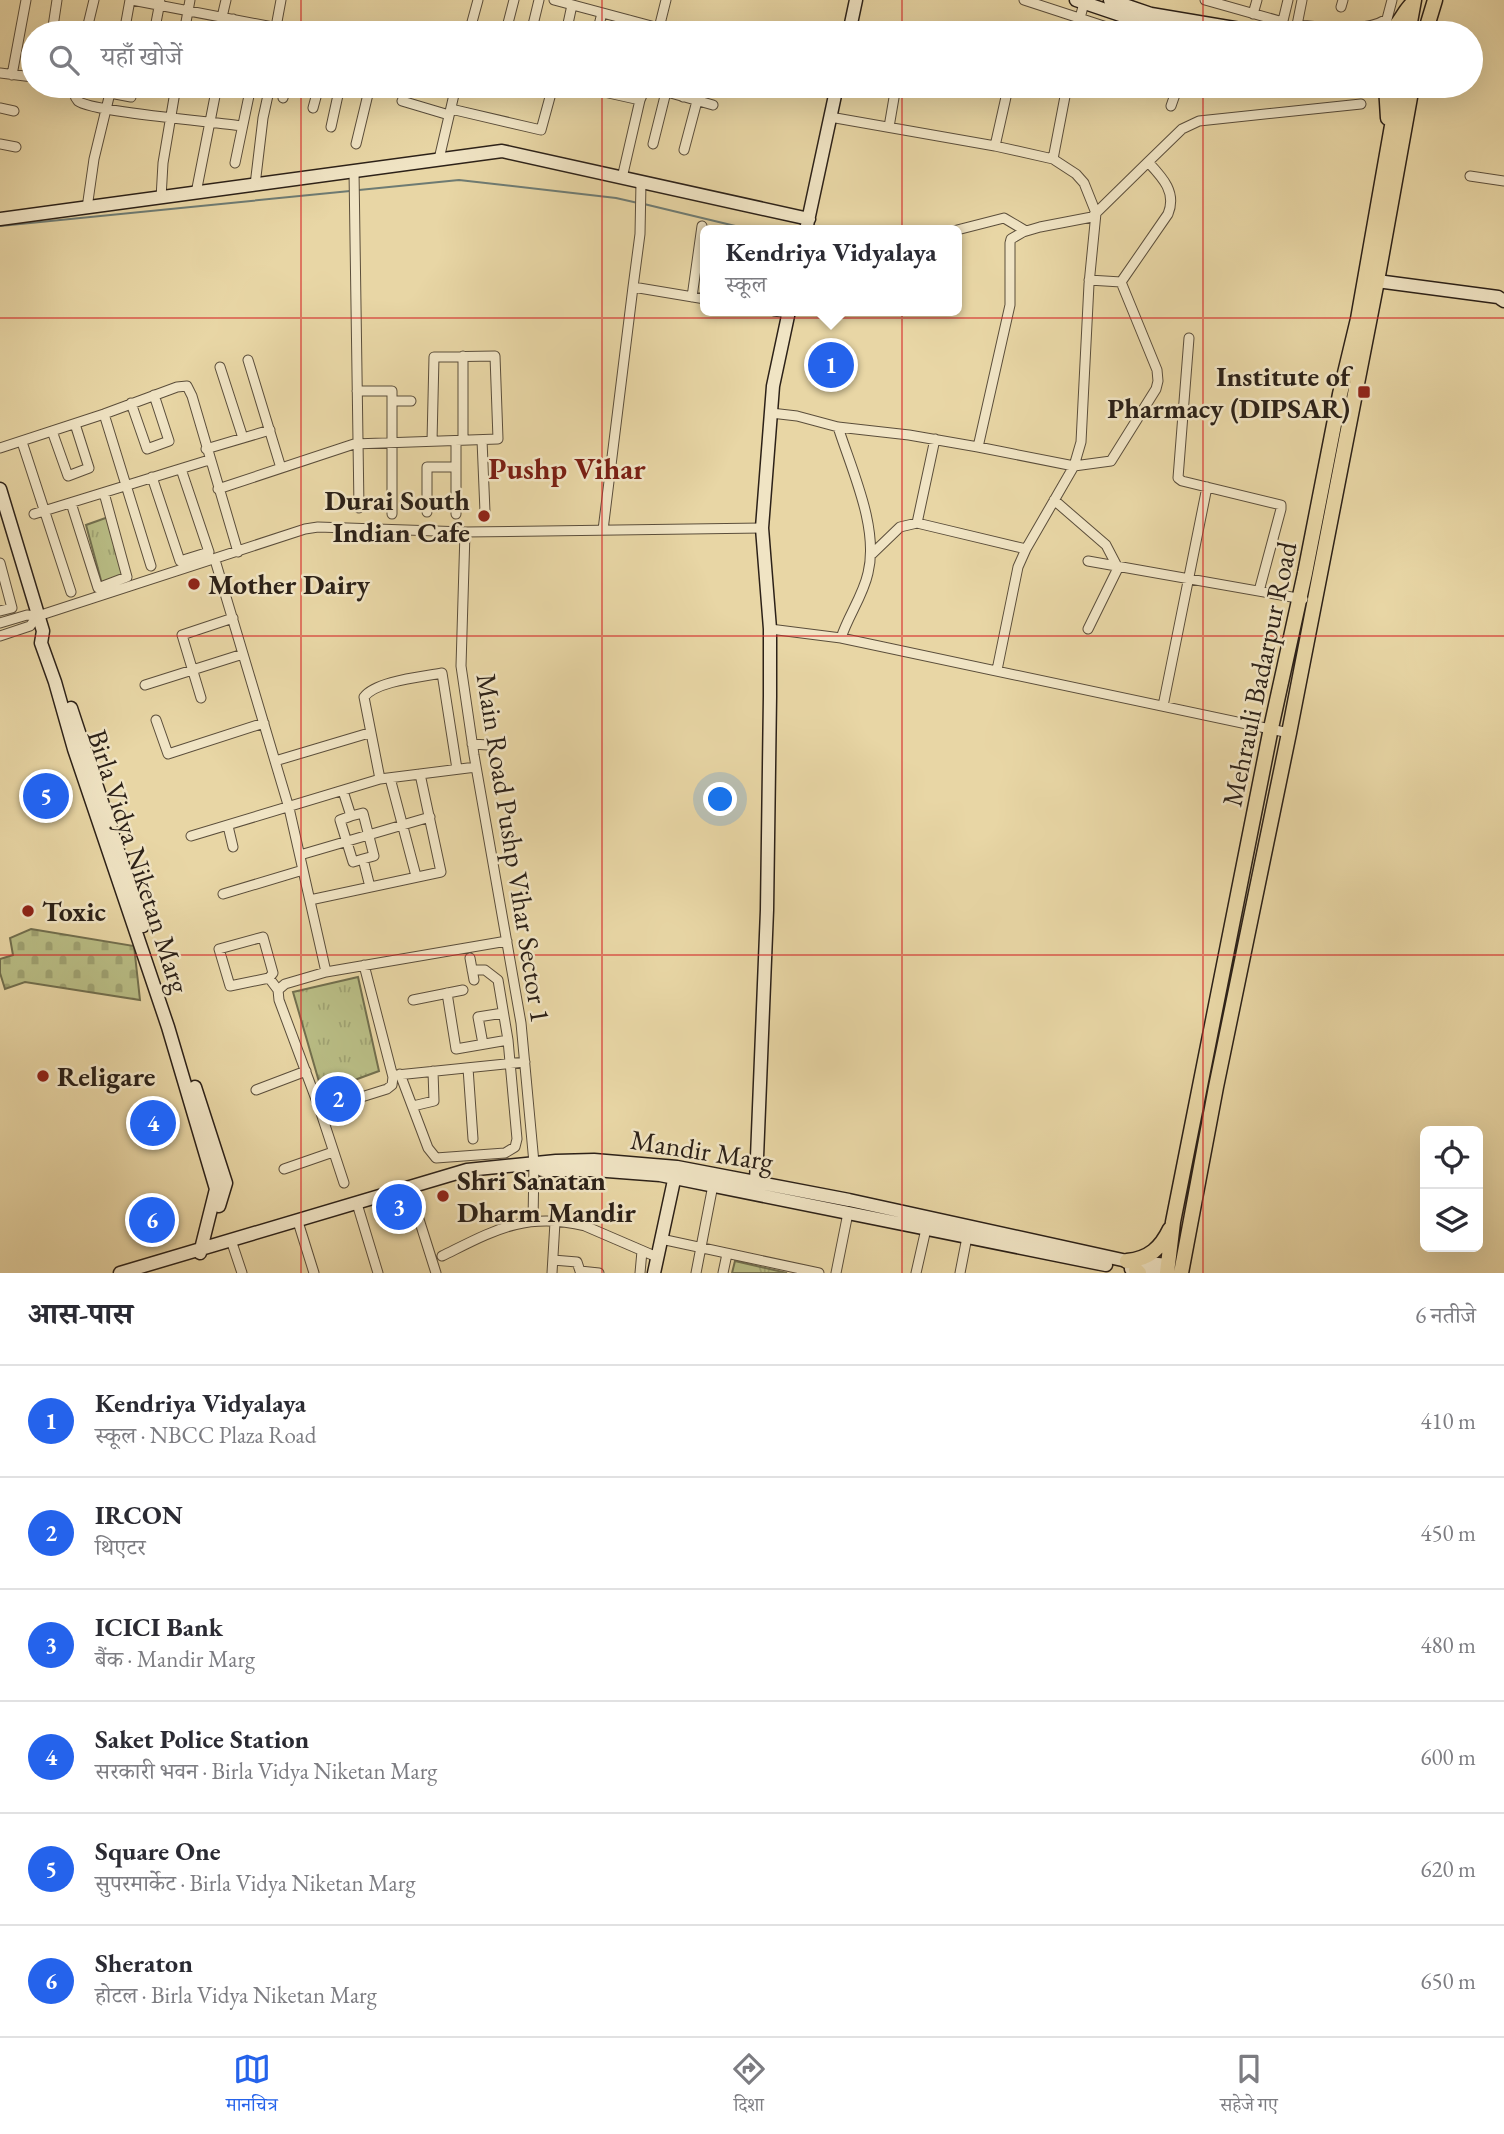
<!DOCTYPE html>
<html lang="hi">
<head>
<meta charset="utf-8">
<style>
  :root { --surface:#fff; --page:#f2f2f3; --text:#2b2b33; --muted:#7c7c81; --line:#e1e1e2; --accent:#2563eb }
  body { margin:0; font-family:"EB Garamond","Noto Serif Devanagari",serif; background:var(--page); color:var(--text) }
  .controls { position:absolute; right:21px; bottom:21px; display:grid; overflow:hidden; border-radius:10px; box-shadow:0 7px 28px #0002 }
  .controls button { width:63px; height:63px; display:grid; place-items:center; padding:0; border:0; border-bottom:2px solid var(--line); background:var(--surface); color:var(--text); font:35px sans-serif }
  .you { position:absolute; left:721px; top:800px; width:24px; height:24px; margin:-18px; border:5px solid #fff; border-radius:50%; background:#1a73e8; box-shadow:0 0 0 10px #1a73e833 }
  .badge { display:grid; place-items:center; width:46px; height:46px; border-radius:50%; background:var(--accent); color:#fff; font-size:23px; font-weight:700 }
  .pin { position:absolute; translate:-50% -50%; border:4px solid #fff; box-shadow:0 2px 7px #0006 }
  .popup { position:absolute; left:700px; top:225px; width:262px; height:91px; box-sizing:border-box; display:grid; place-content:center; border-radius:10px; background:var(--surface); filter:drop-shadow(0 2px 5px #0005); font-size:23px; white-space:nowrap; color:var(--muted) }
  .popup b { font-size:26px; color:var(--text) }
  .popup::after { content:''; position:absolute; left:50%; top:100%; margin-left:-14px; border:14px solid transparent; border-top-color:var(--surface) }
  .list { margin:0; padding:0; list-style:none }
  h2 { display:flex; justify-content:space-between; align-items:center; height:91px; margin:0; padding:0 28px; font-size:30px }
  h2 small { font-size:23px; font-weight:400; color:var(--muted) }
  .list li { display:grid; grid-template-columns:46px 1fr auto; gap:21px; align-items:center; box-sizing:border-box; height:112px; padding:0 28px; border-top:2px solid var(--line) }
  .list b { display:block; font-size:26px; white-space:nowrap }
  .list p { margin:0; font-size:23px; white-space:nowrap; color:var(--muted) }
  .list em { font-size:23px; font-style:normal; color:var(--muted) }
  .icon { flex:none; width:38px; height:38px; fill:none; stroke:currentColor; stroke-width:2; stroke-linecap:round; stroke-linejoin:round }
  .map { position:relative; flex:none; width:1504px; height:1273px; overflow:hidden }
  .search { position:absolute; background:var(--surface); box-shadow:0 7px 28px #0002; left:21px; right:21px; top:21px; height:77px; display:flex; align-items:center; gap:18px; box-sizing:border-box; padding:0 24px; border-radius:38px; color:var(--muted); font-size:26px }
  .sheet { height:763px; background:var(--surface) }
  nav { display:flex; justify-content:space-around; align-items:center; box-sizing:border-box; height:98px; border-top:2px solid var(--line); background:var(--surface); font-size:19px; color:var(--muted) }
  nav a { display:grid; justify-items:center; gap:4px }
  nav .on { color:var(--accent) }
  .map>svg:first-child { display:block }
  .grass { fill:url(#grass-tufts); stroke:#726f4e; stroke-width:2 }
  .cemetery { fill:url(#cemetery-stones); stroke:#726f4e; stroke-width:2 }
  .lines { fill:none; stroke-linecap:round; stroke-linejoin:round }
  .stream { stroke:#6e7b73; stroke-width:2 }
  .street-casing { stroke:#5b4e3b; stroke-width:11 }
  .secondary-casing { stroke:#2c2118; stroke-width:15 }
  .primary-casing { stroke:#2c2118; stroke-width:17 }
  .street { stroke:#f0e4c4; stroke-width:9 }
  .secondary { stroke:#f0e4c4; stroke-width:12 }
  .primary { stroke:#e8d6a5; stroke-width:14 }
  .grid { fill:none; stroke:#d62828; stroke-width:2; stroke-opacity:0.55 }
  .poi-dot { fill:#8f2418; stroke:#f0e4c4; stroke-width:2.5 }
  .labels { text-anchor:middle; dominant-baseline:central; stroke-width:5; stroke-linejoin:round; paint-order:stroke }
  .poi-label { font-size:28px; font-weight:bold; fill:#2c2118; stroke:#f0e4c4; text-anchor:start }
  .street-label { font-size:28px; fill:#2c2118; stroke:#f0e4c4 }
  .neighbourhood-label { font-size:30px; font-weight:bold; fill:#7a1f14; stroke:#f0e4c4 }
</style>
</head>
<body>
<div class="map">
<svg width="1504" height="1273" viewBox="0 0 1504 1273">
  <defs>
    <pattern id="grass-tufts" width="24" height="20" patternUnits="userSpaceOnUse" patternTransform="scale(1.75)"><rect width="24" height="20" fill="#b9bd85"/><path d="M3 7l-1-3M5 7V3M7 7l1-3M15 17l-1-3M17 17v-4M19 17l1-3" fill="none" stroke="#9fa272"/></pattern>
    <pattern id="cemetery-stones" width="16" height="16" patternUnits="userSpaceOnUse" patternTransform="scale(1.75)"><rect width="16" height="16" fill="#b9bd85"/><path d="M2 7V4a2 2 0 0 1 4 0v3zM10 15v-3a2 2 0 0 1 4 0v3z" fill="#9fa272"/></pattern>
  </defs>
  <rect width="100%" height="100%" fill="#e8d6a5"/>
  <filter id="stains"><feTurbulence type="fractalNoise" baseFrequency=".00286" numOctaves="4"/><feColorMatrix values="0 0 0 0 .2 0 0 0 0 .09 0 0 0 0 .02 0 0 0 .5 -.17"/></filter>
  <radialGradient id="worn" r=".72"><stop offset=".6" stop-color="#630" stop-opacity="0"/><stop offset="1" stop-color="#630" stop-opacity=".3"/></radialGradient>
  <path class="grass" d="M111,516L129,573L102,584L86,525Z
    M358,977L379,1071L322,1092L293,992Z
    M735,1261L787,1273H732Z"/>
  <path class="cemetery" d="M31,929L134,946L140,1000L25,982L5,989L0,973V959L13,955L10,938Z"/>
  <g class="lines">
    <path class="stream" d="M359,190L459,180L616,198L638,203
      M644,204L752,230
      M0,226L350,191"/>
    <g class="street-casing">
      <path id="street" d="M132,0L304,33
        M514,0L506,31L516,33
        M554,0L659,28
        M1024,0L1125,33
        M1205,0L1283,22
        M1302,0L1297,25C1325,27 1362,34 1387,19L1392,0
        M1341,7L1343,0
        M1253,14L1257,0
        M222,17L226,0
        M276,27L281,0
        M658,32L666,0
        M52,33L57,0
        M86,33L94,0
        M124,33L130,0
        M154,33L160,2
        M184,33L190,0
        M230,33L233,19
        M469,33L478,0
        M531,33L539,0
        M566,33L572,5
        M597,33L602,13
        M626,33L629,20
        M1076,33L1084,3
        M1280,33L1288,0
        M0,73L33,77
        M12,75L26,0
        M74,86C74,92 74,97 78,101C91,112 216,122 241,126
        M577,86L640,100
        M646,86L713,105
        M110,93L131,97L134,86
        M683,97L686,86
        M283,98L286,86
        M402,101L449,115
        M1171,106L1178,86
        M0,108L14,111
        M313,108L319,86
        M451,109L541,130L553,86
        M830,117L995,146L1053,159L1076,174L1084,183L1096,213L1089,284L1081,442L1074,466L978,447L1010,305V243L1011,239L1023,232L1040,227L1092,217L1096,213L1148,162
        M331,127L340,86
        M889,127L896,86
        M0,144L16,147
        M356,144L370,86
        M653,144L666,92
        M995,146L1006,97
        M684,150L697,101
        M439,159L456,86
        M1053,159L1067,86
        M235,163L251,86
        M354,171L359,508
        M1470,176L1504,181
        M622,178L640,100L646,86
        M255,185L263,118L270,86
        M196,193L217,86
        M161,198L163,163L176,86
        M87,208L94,159L110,93L92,90L93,86
        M957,230L1004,218L1026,231
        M1089,280L1121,282
        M633,287L640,234L641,182
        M692,297L702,226
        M774,311L788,313
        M1189,338L1178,478L1182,481L1281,505V509L1259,591
        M463,356V440
        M248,360L281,468
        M220,367L243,438
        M357,391H392V514
        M392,401H411
        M131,403L147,449L169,441L154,395
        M771,413L797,416L838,427L909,435L978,447
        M104,414L151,566
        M838,427C852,471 879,528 868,573C863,596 848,616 841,638
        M52,431L68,476L89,468L75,424
        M482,440L485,512
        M456,441V514
        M22,442L71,592
        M0,448L104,414L177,387L187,386L192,396L238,552
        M206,449L270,430
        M152,477L180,561L209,552L181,469
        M218,489L354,444L498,439L495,356L434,357L432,441
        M1054,500L1106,545L1118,568L1088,629
        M71,503L98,588L127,577L104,493
        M427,512V467H456
        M34,514L209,460
        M917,523L935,439
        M603,530L633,287L705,299
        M465,532L461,666L474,755L521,1023L534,1163L533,1221
        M872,554L900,527L917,523L1026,549
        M215,560L289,808L326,972
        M1088,561L1303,599
        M0,563L12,608L0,611
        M0,623L27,615L38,616L305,529L318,527L465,532L762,528
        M770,629L841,638L1289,733
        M0,636L30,626L38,616
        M997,670L1018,567L1026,549L1074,466L1111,461L1156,389L1158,381L1157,370L1121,282L1168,214C1177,192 1162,177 1148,162L1182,129L1199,121L1361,104
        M145,685L243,654
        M201,698L182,635L233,618
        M1163,706L1207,487
        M156,720L168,754L264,723
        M472,744L488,745
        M275,761L369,733
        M390,778L416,876
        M380,779L364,697C376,681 421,677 442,673L457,769
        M343,791L351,816L340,820L353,862L363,859L370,887
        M351,816L363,813L374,856L363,859
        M228,826L233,847
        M191,836L380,779L476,767
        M300,855L430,817
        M223,894L303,870
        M310,900L441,872L420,774
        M470,958L474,980
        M472,970H485L498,980L508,1040
        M269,978L230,986L219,949L263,937L273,973L269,978L278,990L279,1000L320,1110L387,1089L392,1085L393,1077L364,965
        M278,990L285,984L326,972L507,941
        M413,1000L463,990
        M483,1044L478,1017L503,1013
        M468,1068L473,1139
        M400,1074L428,1148L436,1158L505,1153L515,1147L517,1139L508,1040L456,1049L447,993
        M397,1075L525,1062
        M256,1090L306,1071
        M413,1106L434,1101L433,1071
        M320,1110L344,1183
        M284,1169L333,1152
        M410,1191L436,1273
        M358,1207L378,1273
        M299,1225L314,1273
        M661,1239L819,1273
        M233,1246L242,1273
        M442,1256C493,1231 525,1211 585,1226L657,1257
        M553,1260L577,1262L580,1271L599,1273
        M552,1273L555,1222
        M640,1273L642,1251
        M696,1273L713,1185
        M723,1273L727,1254
        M836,1273L848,1213
        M916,1273L926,1229
        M960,1273L967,1237"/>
    </g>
    <g class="secondary-casing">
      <path id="secondary" d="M1076,0L1150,25L1189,33
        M1110,0L1151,14L1264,33
        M849,33L856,0
        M0,219L502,151L809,219
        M806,230L837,86
        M1377,281L1498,297L1504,301
        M0,489L43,631L41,643L55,682L74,749L168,1027L216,1189L200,1253
        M71,708L143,926
        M195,1087L226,1183L219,1206
        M542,1170H594L660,1175L1106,1265
        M756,1182L767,910L770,696V629L762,528L773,386L789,311
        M1131,1269L1157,1273
        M120,1273L467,1170L556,1161L594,1160L677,1167L849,1200L1127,1261L1168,1265
        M654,1273L676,1171"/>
    </g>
    <g class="primary-casing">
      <path id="primary" d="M1388,33C1400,26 1402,13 1413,3
        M1408,33L1414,0
        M1425,33L1435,0
        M1386,86L1388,118
        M1127,1261C1149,1259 1161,1248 1170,1229
        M1136,1270L1139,1273
        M1167,1273L1173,1222L1271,728L1305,573L1340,394L1358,319L1399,86
        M1181,1273L1216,1087L1289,733L1377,281L1412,86"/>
    </g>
    <use href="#street" class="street"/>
    <use href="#secondary" class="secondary"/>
    <use href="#primary" class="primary"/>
  </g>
  <path class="grid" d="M301,0V33M602,0V33M902,0V33M1203,0V33M301,86V1273M602,86V1273M902,86V1273M1203,86V1273M0,318H1504M0,636H1504M0,955H1504"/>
  <g class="poi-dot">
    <rect x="1357" y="385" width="14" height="14" rx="3.5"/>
    <circle cx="484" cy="516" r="7"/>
    <circle cx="194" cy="584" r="7"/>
    <circle cx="28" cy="911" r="7"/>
    <circle cx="43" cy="1076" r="7"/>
    <circle cx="443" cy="1196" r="7"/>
  </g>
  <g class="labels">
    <g class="poi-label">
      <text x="1350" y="376" text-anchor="end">Institute of<tspan x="1350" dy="32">Pharmacy (DIPSAR)</tspan></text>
      <text x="470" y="500" text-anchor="end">Durai South<tspan x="470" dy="32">Indian Cafe</tspan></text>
      <text x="208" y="584">Mother Dairy</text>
      <text x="42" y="911">Toxic</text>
      <text x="57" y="1076">Religare</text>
      <text x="457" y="1180">Shri Sanatan<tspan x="457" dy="32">Dharm Mandir</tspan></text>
    </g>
    <g class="street-label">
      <text transform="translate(1259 674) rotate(-78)">Mehrauli Badarpur Road</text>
      <text transform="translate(514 848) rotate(81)">Main Road Pushp Vihar Sector 1</text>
      <text transform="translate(139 861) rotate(72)">Birla Vidya Niketan Marg</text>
      <text transform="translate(702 1150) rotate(9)">Mandir Marg</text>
    </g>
    <g class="neighbourhood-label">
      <text x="567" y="468">Pushp Vihar</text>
    </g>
  </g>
  <rect width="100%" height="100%" filter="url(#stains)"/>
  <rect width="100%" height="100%" fill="url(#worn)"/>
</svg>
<div class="controls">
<button><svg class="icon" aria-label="locate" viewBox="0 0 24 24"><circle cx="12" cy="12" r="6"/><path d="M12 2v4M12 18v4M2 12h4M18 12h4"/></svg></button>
<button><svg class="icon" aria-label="layers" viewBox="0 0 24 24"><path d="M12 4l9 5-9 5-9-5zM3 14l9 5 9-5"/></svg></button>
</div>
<div class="you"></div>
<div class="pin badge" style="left:831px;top:365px">1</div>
<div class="popup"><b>Kendriya Vidyalaya</b>स्कूल</div>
<div class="pin badge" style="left:338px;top:1099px">2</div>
<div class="pin badge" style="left:399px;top:1207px">3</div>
<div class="pin badge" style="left:153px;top:1123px">4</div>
<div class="pin badge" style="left:46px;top:796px">5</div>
<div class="pin badge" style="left:152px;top:1220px">6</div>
<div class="search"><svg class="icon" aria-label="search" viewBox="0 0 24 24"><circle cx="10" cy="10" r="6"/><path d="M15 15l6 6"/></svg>यहाँ खोजें</div>
</div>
<section class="sheet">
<h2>आस-पास<small>6 नतीजे</small></h2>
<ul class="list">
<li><span class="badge">1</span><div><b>Kendriya Vidyalaya</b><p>स्कूल · NBCC Plaza Road</p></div><em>410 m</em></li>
<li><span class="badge">2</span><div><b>IRCON</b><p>थिएटर</p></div><em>450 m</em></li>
<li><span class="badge">3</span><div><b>ICICI Bank</b><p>बैंक · Mandir Marg</p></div><em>480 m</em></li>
<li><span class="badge">4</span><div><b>Saket Police Station</b><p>सरकारी भवन · Birla Vidya Niketan Marg</p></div><em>600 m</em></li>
<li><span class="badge">5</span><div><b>Square One</b><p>सुपरमार्केट · Birla Vidya Niketan Marg</p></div><em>620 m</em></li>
<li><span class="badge">6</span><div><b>Sheraton</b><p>होटल · Birla Vidya Niketan Marg</p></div><em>650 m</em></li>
</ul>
</section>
<nav>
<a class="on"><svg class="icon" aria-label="map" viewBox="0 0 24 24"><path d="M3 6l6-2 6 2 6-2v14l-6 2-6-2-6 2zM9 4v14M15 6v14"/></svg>मानचित्र</a>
<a><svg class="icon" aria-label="directions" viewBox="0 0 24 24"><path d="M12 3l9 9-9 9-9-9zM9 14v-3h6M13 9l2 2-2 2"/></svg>दिशा</a>
<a><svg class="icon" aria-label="saved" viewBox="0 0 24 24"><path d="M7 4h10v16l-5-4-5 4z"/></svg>सहेजे गए</a>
</nav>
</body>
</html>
